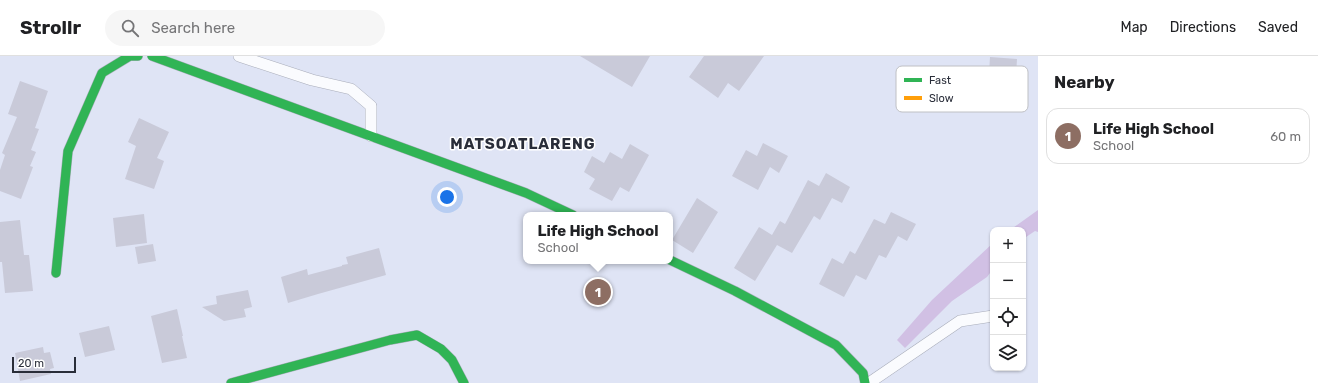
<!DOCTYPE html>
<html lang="en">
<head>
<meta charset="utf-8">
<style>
  :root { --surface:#fff; --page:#f6f6f6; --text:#202124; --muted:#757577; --line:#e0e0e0; --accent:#b45309 }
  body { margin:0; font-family:Rubik,sans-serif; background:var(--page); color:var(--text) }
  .controls { position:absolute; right:12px; bottom:12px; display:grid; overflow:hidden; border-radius:8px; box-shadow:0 1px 3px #0004 }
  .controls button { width:36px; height:36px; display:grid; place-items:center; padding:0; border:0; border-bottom:1px solid var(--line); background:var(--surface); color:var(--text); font:20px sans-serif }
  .scale { position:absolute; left:12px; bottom:10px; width:64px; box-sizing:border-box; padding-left:4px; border:2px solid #292d39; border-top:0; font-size:11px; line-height:14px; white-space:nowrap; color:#292d39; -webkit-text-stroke:3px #fff; paint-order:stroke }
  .you { position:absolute; left:447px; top:141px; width:14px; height:14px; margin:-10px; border:3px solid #fff; border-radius:50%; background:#1a73e8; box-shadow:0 0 0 6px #1a73e833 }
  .badge { display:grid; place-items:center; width:26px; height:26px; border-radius:50%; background:var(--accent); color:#fff; font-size:13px; font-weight:700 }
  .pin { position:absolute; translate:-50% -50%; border:2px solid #fff; box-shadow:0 1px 4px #0006 }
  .popup { position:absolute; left:523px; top:156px; width:150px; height:52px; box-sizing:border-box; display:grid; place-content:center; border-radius:8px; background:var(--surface); filter:drop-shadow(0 1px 3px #0005); font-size:13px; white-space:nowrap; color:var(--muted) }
  .popup b { font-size:15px; color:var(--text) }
  .popup::after { content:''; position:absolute; left:50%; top:100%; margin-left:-8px; border:8px solid transparent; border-top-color:var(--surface) }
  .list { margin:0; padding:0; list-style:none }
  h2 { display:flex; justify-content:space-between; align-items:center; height:52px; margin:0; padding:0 16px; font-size:17px }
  h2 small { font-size:13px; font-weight:400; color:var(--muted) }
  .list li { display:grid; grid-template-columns:26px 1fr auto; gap:12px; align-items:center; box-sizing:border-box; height:56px; margin:0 8px 8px; padding:0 8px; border:1px solid var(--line); border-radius:12px }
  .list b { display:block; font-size:15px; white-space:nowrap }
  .list p { margin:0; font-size:13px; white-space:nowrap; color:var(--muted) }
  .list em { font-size:13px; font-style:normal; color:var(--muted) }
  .icon { flex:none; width:22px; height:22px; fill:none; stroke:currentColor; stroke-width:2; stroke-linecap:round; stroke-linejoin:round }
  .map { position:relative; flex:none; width:1038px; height:327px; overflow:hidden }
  header { display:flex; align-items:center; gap:24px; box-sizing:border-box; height:56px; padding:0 20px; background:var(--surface); border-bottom:1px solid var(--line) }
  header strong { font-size:19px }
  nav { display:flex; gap:22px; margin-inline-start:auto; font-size:14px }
  .search { width:280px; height:36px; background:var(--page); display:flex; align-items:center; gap:10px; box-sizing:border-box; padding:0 14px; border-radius:22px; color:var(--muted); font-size:15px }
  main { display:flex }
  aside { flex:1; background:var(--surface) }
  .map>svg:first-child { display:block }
  .green { fill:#d1c0e4 }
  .building { fill:#c9cad9 }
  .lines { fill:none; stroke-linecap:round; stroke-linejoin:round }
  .lane-casing { stroke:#a9adba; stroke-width:12 }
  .fast-casing { stroke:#a9adba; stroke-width:10 }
  .lane { stroke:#fafbfe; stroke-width:11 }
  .fast { stroke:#30b455; stroke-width:9 }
  .labels { text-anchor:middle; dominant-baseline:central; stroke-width:3; stroke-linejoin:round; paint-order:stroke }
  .district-label { font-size:15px; font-weight:bold; letter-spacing:1px; fill:#292d39; stroke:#fff }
  .key { fill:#fff; stroke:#bfc0c4; stroke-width:1 }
  .key-label { font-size:11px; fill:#292d39 }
</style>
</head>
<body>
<header>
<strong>Strollr</strong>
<div class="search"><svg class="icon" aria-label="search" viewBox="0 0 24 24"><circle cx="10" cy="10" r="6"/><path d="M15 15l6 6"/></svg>Search here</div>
<nav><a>Map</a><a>Directions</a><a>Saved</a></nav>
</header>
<main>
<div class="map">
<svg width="1038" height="327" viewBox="0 0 1038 327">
  <rect width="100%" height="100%" fill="#dfe4f5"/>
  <path class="green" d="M1038,154V176L1035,175L1023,183V174H1010Z
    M993,187V213L987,221L952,245L905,292L897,284L932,244Z"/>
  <path class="building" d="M580,0H650L632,31Z
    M704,0H764L739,35L728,27L718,42L689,21Z
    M990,1L1017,3L1016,20L989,18Z
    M20,25L48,35L35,72L39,73L31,94L36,96L30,110L33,111L21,143L0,135V114L5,99L2,97L17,61L8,58Z
    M139,62L169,76L157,102L164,105L154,133L125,123L136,90L128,86Z
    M763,87L788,100L779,117L770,111L758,134L732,120L746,94L757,100Z
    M630,88L649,99L629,136L620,131L612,145L589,133L595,123L584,116L592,100L604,107L610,96L622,103Z
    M826,117L850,131L842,147L832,142L820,164L814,160L792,197L777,189L755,225L734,212L759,171L772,179L780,165L785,168L808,124L819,130Z
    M697,142L718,156L693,197L672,184Z
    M891,156L916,168L907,185L898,180L886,202L879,199L866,224L856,219L844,241L819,228L832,202L843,208L850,195L855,198L874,163L885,168Z
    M144,158L147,187L116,191L113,162Z
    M20,164L24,199H29L33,235L5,237L2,206H0V166Z
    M153,188L156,205L138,208L135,191Z
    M379,192L386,219L318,238L288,247L281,221L307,213L308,219L342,210V209L348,208L346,201Z
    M248,234L252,251L244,253L246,261L224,265L202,251L217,248L216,240Z
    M177,253L183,280H182L187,302L162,307L151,260Z
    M109,270L115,294L85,301L79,277Z
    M43,291L44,297L50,296L54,312L50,313L51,318L20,325L15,297Z"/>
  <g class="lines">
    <g class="lane-casing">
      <path id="lane" d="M239,0L312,24L351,33L371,50V80
        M869,327L960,265L993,260"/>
    </g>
    <g class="fast-casing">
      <path id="fast" d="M152,0L526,137L573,159
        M670,204L735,235L836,289L863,317L865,327
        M56,217L68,95L102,17L130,0H138
        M231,327L390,284L417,279L441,293L452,304L464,327"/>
    </g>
    <use href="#lane" class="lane"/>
    <use href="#fast" class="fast"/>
  </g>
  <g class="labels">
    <g class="district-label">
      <text x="523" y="88">MATSOATLARENG</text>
    </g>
  </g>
  <rect x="896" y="10" width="132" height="46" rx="6" class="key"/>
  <rect x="904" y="22" width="18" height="4" fill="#30b455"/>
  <rect x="904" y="40" width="18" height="4" fill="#ff9f0a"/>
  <g class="key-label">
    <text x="929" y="28">Fast</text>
    <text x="929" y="46">Slow</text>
  </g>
</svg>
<div class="controls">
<button>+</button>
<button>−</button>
<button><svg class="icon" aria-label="locate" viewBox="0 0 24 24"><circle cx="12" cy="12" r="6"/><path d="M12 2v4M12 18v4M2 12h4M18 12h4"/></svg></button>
<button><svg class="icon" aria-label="layers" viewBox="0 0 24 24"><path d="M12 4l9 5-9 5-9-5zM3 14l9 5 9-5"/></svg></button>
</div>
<div class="scale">20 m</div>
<div class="you"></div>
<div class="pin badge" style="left:598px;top:236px;background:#8d6e63">1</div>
<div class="popup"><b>Life High School</b>School</div>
</div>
<aside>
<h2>Nearby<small></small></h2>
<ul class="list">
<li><span class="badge" style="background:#8d6e63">1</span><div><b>Life High School</b><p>School</p></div><em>60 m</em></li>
</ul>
</aside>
</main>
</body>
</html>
